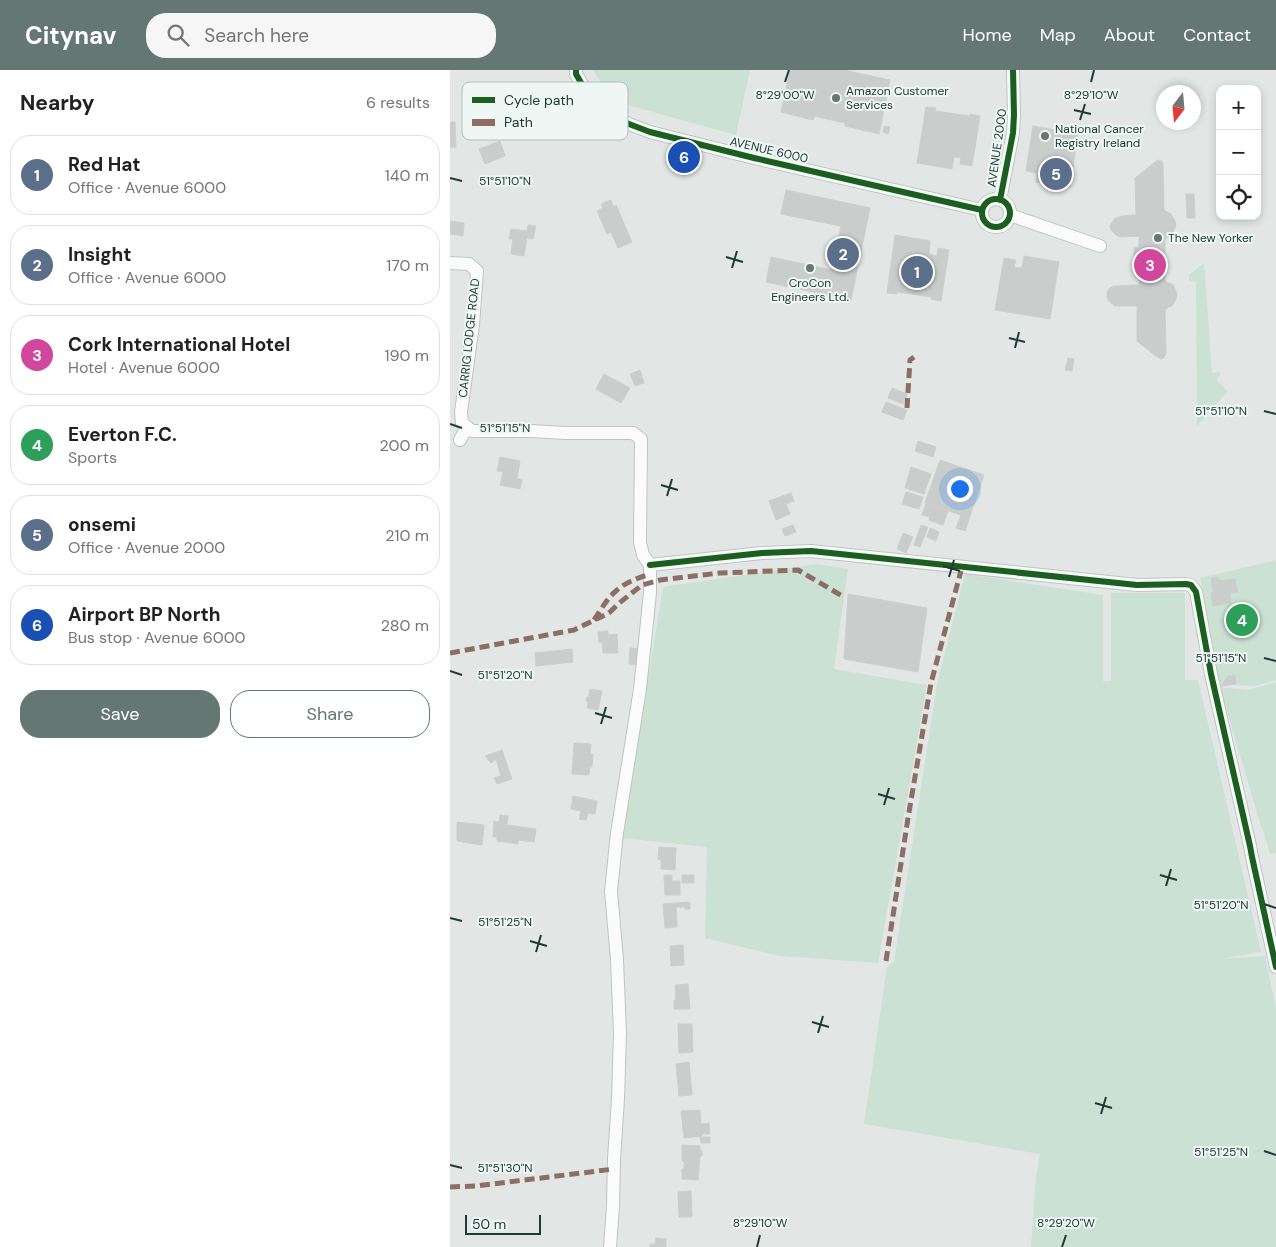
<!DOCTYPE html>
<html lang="en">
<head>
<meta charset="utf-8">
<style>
  :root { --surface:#fff; --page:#f6f6f6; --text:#202124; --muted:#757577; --line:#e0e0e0; --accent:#647773 }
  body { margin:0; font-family:"DM Sans",sans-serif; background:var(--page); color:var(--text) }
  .controls { position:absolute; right:15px; top:15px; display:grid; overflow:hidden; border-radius:10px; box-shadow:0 2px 8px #0003 }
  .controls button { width:45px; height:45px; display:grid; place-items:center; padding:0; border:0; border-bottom:1px solid var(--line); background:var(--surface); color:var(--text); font:25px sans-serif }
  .compass { position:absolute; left:706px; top:15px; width:45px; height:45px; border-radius:50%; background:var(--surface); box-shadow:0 2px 8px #0003; rotate:196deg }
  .scale { position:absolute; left:15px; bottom:12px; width:76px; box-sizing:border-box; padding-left:5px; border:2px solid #203a35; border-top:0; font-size:14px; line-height:18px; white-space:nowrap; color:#203a35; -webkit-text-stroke:4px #eff7f4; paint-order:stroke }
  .you { position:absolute; left:509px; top:418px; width:18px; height:18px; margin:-12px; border:4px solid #fff; border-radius:50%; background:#1a73e8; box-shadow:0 0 0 8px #1a73e833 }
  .badge { display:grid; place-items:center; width:32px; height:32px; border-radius:50%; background:var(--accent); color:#fff; font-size:16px; font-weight:700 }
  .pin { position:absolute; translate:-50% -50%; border:2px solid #fff; box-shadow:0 1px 5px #0006 }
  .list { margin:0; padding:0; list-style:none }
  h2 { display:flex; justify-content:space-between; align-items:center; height:65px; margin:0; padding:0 20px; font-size:21px }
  h2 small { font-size:16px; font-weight:400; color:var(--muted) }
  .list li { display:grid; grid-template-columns:32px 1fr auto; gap:15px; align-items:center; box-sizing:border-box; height:80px; margin:0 10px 10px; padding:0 10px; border:1px solid var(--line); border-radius:20px }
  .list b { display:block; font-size:19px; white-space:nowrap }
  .list p { margin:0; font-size:16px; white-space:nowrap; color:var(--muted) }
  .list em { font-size:16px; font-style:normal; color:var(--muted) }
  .actions { display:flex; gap:10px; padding:15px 20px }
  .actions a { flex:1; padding:11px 0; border:1px solid var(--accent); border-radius:20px; text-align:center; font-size:18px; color:var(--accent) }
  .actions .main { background:var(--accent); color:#fff }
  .icon { flex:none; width:28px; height:28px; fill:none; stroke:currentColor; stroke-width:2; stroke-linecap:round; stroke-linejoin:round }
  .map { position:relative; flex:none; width:826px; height:1177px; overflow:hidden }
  header { display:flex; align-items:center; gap:30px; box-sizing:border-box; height:70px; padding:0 25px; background:var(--accent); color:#fff }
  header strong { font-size:24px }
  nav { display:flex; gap:28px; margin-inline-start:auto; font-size:18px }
  .search { width:350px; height:45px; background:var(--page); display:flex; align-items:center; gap:12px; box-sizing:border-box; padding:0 18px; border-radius:20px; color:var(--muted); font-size:19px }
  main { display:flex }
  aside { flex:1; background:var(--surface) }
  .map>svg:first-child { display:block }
  .green { fill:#cae1d3 }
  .building { fill:#c9cecc; stroke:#cad0ce }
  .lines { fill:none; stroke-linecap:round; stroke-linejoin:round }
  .minor-casing { stroke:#bfc4c2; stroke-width:14 }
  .minor { stroke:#fbfbfb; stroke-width:12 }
  .quiet { stroke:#8d6e63; stroke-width:5; stroke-dasharray:10 5; stroke-linecap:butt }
  .cycleway-casing { stroke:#eff7f4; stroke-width:9 }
  .cycleway { stroke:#1b5e20; stroke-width:6 }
  .ticks { fill:none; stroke:#203a35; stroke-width:2 }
  .poi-dot { fill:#647773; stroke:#eff7f4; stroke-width:2 }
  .labels { text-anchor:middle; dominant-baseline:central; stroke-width:4; stroke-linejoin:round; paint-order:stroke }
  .poi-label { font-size:12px; fill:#203a35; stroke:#eff7f4; text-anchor:start }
  .street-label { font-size:12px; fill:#203a35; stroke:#eff7f4 }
  .key { fill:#eff7f4; stroke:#b1bebb; stroke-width:1 }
  .key-label { font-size:14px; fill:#203a35 }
  .ticks-label { font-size:12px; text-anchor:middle; fill:#203a35; stroke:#eff7f4; stroke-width:4; stroke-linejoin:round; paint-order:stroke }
</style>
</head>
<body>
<header>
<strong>Citynav</strong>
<div class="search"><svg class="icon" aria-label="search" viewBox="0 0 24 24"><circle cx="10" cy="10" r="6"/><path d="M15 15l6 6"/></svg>Search here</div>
<nav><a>Home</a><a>Map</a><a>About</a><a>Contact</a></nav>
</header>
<main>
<aside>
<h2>Nearby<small>6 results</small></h2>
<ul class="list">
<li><span class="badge" style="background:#5c6f8a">1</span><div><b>Red Hat</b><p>Office · Avenue 6000</p></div><em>140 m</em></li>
<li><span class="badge" style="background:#5c6f8a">2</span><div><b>Insight</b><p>Office · Avenue 6000</p></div><em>170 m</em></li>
<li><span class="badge" style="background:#d1479c">3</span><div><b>Cork International Hotel</b><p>Hotel · Avenue 6000</p></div><em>190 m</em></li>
<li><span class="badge" style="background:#2e9e5b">4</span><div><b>Everton F.C.</b><p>Sports</p></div><em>200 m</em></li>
<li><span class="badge" style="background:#5c6f8a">5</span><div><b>onsemi</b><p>Office · Avenue 2000</p></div><em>210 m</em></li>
<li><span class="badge" style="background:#1a4fb4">6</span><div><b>Airport BP North</b><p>Bus stop · Avenue 6000</p></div><em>280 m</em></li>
</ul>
<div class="actions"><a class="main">Save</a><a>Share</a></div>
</aside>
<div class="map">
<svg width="826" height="1177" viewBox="0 0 826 1177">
  <rect width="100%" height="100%" fill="#e2e7e5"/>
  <path class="green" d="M143,0H300L286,65L181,36L164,27L151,13Z
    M754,193L762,303L770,302V305L766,310L778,321L747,356L746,212L739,211V205Z
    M826,490V610L805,616L770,614L750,508Z
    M367,494L398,499L384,599L477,615L428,893L330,886L255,868L257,777L172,768L213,517Z
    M515,504L653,525V611H661V523H735V610H748L811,882L770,889L815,886L826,938V1177H581L586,1108L590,1084L414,1054L437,897L444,892L487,614Z
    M826,612V783L820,784L813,760H812L770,617L798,620Z"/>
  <path class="building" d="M340,0H394L440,10L429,64L395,56V53L364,46L363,50L331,42Z
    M476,37L486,38L485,41L520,46V44L530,46L522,96L510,94L511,88L504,87L502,99L467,93Z
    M0,52H5L6,77H0Z
    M434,56L440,57L438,64L433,62Z
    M583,56L628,64L620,117L586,112L587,103L576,101Z
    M50,71L55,86L35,94L29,79Z
    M708,90L712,91L713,96L714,140L721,144L725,151L726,154L725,158L721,165L715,169V211L723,215L726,221L727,225L726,229L722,236L715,239L716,283L714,288L711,289L706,286L687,271V236H665L659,231L657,228V222L660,218L664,216L689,215V201H684V178L689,177V166L671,167L667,166L661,160L660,156L665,148L672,146L686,145L685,108Z
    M336,120L420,138L401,230L316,212L321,187L382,200L391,156L331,144Z
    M736,124H744L745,148H737Z
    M161,130L163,136L166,135L182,172L168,178L161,162L157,164L147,141L153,138L151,134Z
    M0,151L14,153L13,166L0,164Z
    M78,155L86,156L83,169L77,168L74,186L61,184L63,169H59L61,159L77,161Z
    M445,165L480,171L479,184L487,186L488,178L499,180L491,231L481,229L482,227L447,222V224L437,223Z
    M574,186L609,192L600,249L545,240L554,188L566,190L564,197L572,198Z
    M618,288L624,289L622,301L615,300Z
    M190,300L194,313L185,316L180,304Z
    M154,304L180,318L171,333L146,319Z
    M442,318L457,324L453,334L438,328Z
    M436,332L457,340L453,350L432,342Z
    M468,371L486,377L483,387L465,381Z
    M50,387L70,391L67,409L72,410L70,419L50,415L53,402L47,401Z
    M490,390L534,405L515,461L506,458L511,445L475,433Z
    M461,397L481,404L474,424L455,418Z
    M456,422L473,427L469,439L452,434Z
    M341,423L344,431L336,434L340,444L326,450L319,431Z
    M476,434L498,441L493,455L479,450L480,447L472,445Z
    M343,455L346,462L335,466L332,459Z
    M471,455L478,457L470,477L464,475Z
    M480,458L489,462L486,471L477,467Z
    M453,463L463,467L456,483L447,479Z
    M768,507L770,511L785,509L788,522L780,523L781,533L763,536L761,523L763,522L761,508Z
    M398,524L477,538L468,602L394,589Z
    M158,561V565L167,564L168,583H153L152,572H149L148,562Z
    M180,578L192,579L191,595L179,594Z
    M122,579L123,592L86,596L85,583Z
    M785,605L786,614L771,616L778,606Z
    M140,619L152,621L148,640L137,638L138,632L136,631L137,627H139Z
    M124,673L141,674L140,684H143L142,697H140L139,705L122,704Z
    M52,680L62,709L47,714L44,708L51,706L46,689L41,693L35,686Z
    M123,726L147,731L145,744L138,743L136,750L129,749L131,741L121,739Z
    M50,745L58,746L57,755L86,759L84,772L68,770V774L47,771V767Z
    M44,751L49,752L47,767H43Z
    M7,752L34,755L32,775L7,771Z
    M209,777L226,778L225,800L211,799V790L208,789Z
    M214,805H222V811H230V825H215Z
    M232,805H244V813H232Z
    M240,832V839H235V837H226V833Z
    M226,833L227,857L215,858L213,834Z
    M233,875L234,895L221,896L220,876Z
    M238,914L240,939H224V930H226L225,915Z
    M228,954H242L243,982L229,983Z
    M239,992L242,1025L229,1026L226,994Z
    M250,1040L251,1054L259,1053L260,1064H252V1066L234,1068L231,1041Z
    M250,1067H260V1073H251Z
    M232,1075L250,1076V1080L252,1081V1086H250L248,1110L232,1109V1099H234V1091H232Z
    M241,1121L242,1147H229L228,1122Z
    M206,1168L216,1169V1177H200V1174H205Z"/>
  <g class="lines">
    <g class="minor-casing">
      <path id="minor" d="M126,0V4L137,23L154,40L179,54L200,62L304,88L532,140
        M532 143a14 14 0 1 1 28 0a14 14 0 1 1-28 0Z
        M550,130L563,63L564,45L563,0
        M560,145L650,176
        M0,193L19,194L27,201L23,255L11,342L12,353L22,361H81L115,363H183L191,369L190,472L193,485L200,495
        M10,370L17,357
        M200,495L312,483L361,481L687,515L736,514L741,515L746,522L761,604L800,776L802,787L826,897
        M160,1177L163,1137L164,1089L168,1029L170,963L167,890L161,821L167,763L190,619L200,523V495"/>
    </g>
    <use href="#minor" class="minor"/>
    <path class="quiet" d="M457,338L460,290L464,287
      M144,550C151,540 157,528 167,520C176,512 188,508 200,504
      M0,583L124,560L159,543L168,534L192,515L210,510L270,503L348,500L394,527
      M436,891L458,748L481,613L512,497
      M0,1117L26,1116L164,1099"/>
    <g class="cycleway-casing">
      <path id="cycleway" d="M126,0V4L137,23L154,40L179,54L200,62L304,88L532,140
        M532 143a14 14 0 1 1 28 0a14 14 0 1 1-28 0Z
        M550,130L563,63L564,45L563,0
        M200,495L312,483L361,481L687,515L736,514L741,515L746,522L761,604L800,776L802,787L826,897"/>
    </g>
    <use href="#cycleway" class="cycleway"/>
  </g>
  <path class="ticks" d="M335,12L339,0M641,12L644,0M624,40L641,44M630,50L635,34M0,108L12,111M276,187L293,192M282,198L287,181M559,268L575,272M565,278L569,262M814,341L826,344M0,354L12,358M211,415L228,420M217,426L222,409M493,496L510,501M499,507L504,490M814,588L826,591M0,601L12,605M145,643L162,648M151,654L156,637M428,724L445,729M434,735L439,718M710,805L727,810M716,816L721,799M814,834L826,838M0,848L12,851M80,871L97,876M86,882L91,865M362,952L379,957M368,963L373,946M645,1033L662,1038M651,1044L656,1027M814,1081L826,1085M0,1095L12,1098M307,1177L310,1165M612,1177L616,1165"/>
  <g class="poi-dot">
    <circle cx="386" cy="28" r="5"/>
    <circle cx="595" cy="66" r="5"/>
    <circle cx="708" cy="168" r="5"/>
    <circle cx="360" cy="198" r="5"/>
  </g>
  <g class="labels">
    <g class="poi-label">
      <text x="396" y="21">Amazon Customer<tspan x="396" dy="14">Services</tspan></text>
      <text x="605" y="59">National Cancer<tspan x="605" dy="14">Registry Ireland</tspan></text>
      <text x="718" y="168">The New Yorker</text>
      <text x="360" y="213" text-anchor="middle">CroCon<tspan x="360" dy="14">Engineers Ltd.</tspan></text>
    </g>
    <g class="street-label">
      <text transform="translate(547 78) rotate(-82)">AVENUE 2000</text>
      <text transform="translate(319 80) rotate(13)">AVENUE 6000</text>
      <text transform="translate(19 268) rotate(-84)">CARRIG LODGE ROAD</text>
    </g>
  </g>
  <rect x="12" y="12" width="166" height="58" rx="8" class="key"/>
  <rect x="22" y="27" width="23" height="6" fill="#1b5e20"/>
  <rect x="22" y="49" width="23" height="7" fill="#8d6e63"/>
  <g class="key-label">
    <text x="54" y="35">Cycle path</text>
    <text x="54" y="57">Path</text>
  </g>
  <g class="ticks-label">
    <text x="335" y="29">8°29'00"W</text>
    <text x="641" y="29">8°29'10"W</text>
    <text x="55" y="115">51°51'10"N</text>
    <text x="771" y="345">51°51'10"N</text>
    <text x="55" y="362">51°51'15"N</text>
    <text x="771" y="592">51°51'15"N</text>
    <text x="55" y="609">51°51'20"N</text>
    <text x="771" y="839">51°51'20"N</text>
    <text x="55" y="856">51°51'25"N</text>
    <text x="771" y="1086">51°51'25"N</text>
    <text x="55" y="1102">51°51'30"N</text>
    <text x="310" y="1157">8°29'10"W</text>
    <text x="616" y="1157">8°29'20"W</text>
  </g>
</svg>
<div class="controls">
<button>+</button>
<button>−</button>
<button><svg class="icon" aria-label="locate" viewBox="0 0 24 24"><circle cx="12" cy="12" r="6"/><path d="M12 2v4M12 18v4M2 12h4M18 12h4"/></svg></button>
</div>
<svg class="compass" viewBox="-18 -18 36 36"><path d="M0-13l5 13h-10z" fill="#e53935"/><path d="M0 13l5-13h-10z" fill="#757577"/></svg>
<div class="scale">50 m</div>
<div class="you"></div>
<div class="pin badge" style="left:467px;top:202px;background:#5c6f8a">1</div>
<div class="pin badge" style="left:393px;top:184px;background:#5c6f8a">2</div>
<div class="pin badge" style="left:700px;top:195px;background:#d1479c">3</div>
<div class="pin badge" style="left:792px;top:550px;background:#2e9e5b">4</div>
<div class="pin badge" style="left:606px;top:104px;background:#5c6f8a">5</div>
<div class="pin badge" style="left:234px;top:87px;background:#1a4fb4">6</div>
</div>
</main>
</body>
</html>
